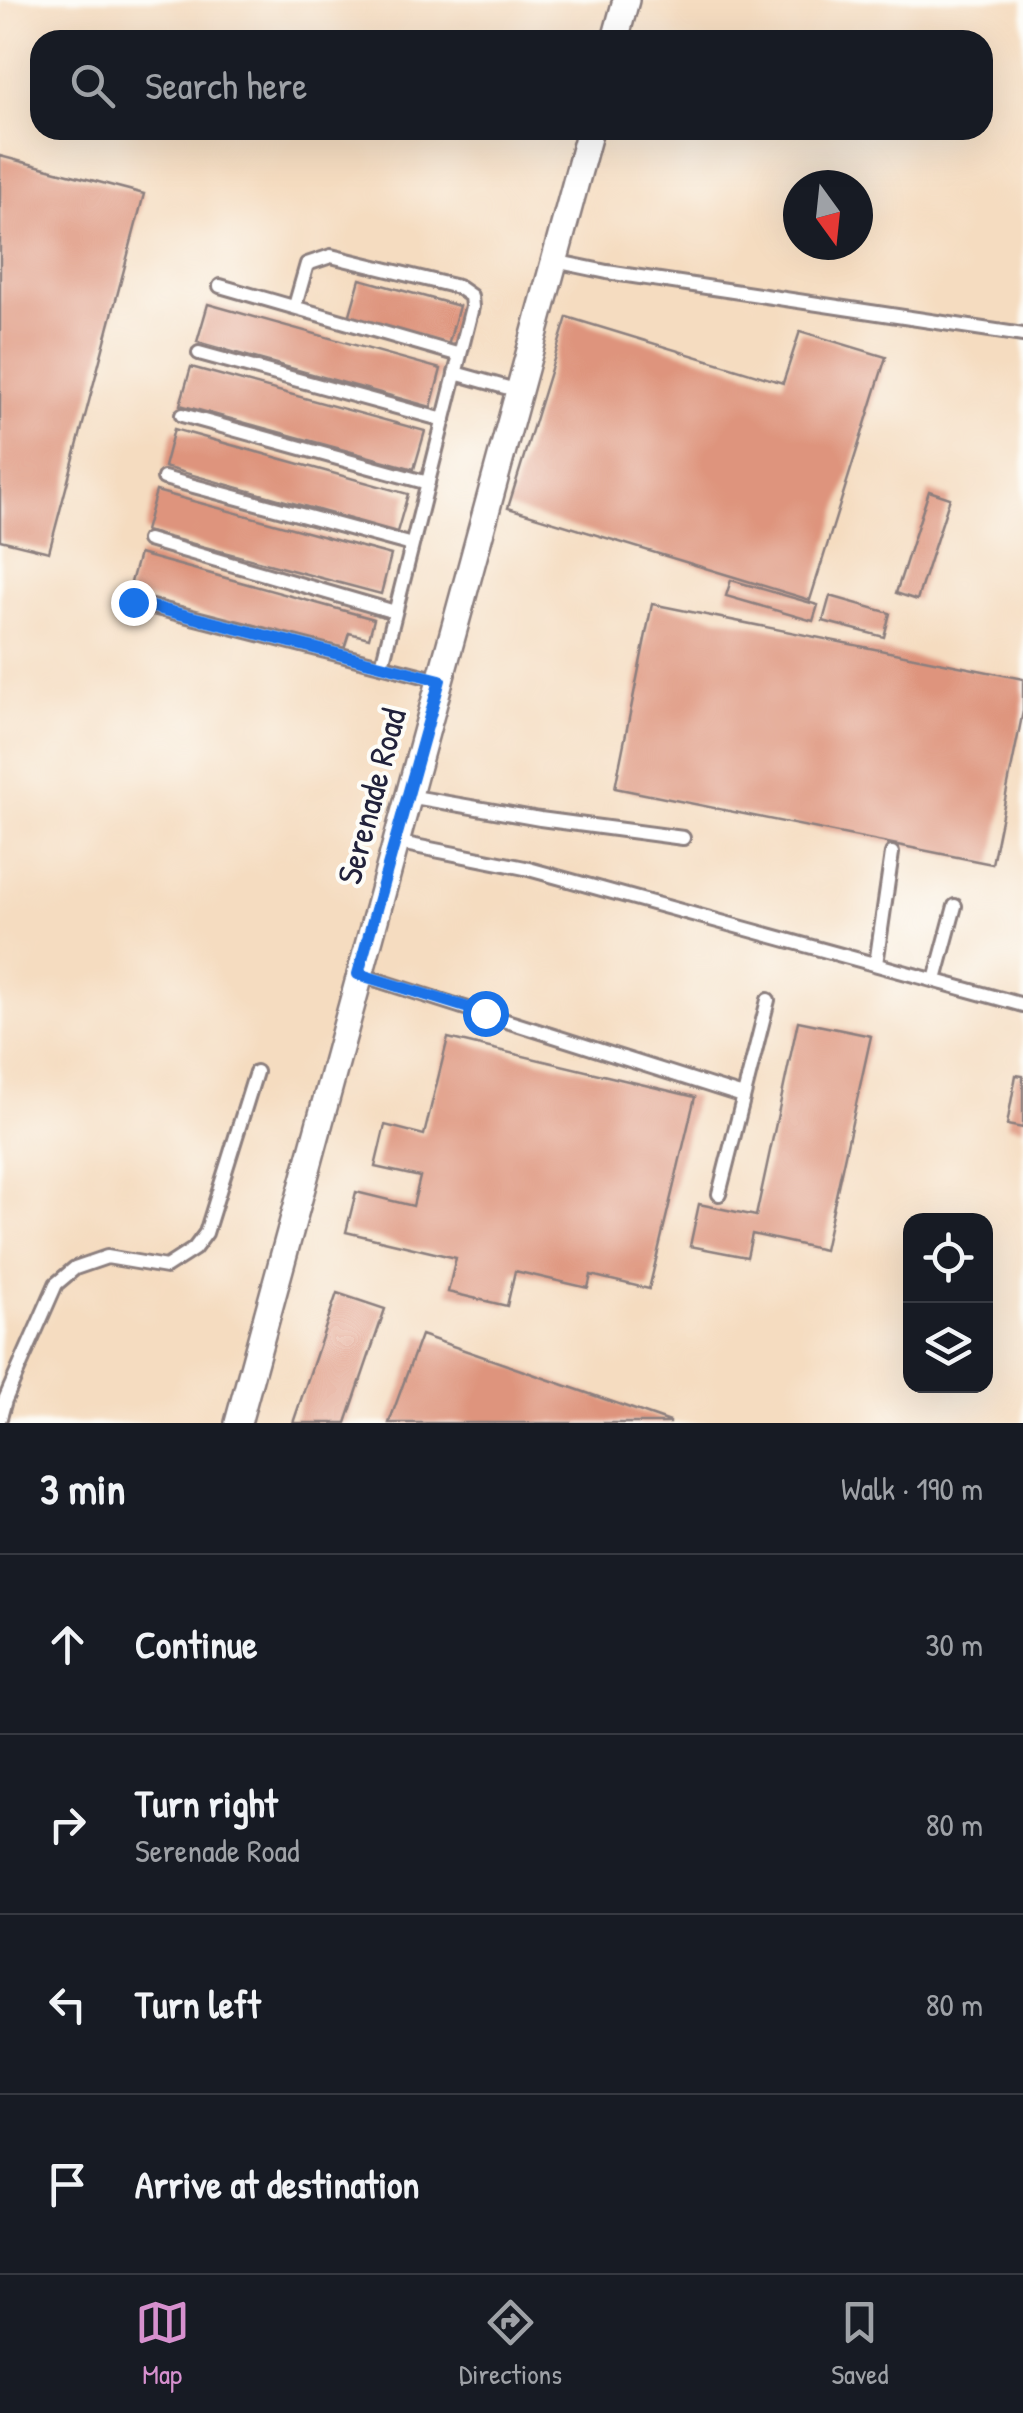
<!DOCTYPE html>
<html lang="en">
<head>
<meta charset="utf-8">
<style>
  :root { --surface:#171b24; --page:#242831; --text:#f1f3f6; --muted:#9ea1a6; --line:#363941; --accent:#d690ce }
  body { margin:0; font-family:"Patrick Hand",sans-serif; background:var(--page); color:var(--text) }
  .controls { position:absolute; right:30px; bottom:30px; display:grid; overflow:hidden; border-radius:20px; box-shadow:0 10px 40px #0002 }
  .controls button { width:90px; height:90px; display:grid; place-items:center; padding:0; border:0; border-bottom:2px solid var(--line); background:var(--surface); color:var(--text); font:50px sans-serif }
  .compass { position:absolute; left:783px; top:170px; width:90px; height:90px; border-radius:50%; background:var(--surface); box-shadow:0 10px 40px #0002; rotate:165deg }
  .stop { position:absolute; width:30px; height:30px; margin:-22px; border:8px solid #1a73e8; border-radius:50%; background:#fff }
  .stop.end { background:#1a73e8; border-color:#fff; box-shadow:0 2px 10px #0008 }
  .list { margin:0; padding:0; list-style:none }
  h2 { display:flex; justify-content:space-between; align-items:center; height:130px; margin:0; padding:0 40px; font-size:42px }
  h2 small { font-size:32px; font-weight:400; color:var(--muted) }
  .list li { display:grid; grid-template-columns:65px 1fr auto; gap:30px; align-items:center; box-sizing:border-box; height:180px; padding:0 40px; border-top:2px solid var(--line) }
  .list b { display:block; font-size:38px; white-space:nowrap }
  .list p { margin:0; font-size:32px; white-space:nowrap; color:var(--muted) }
  .list em { font-size:32px; font-style:normal; color:var(--muted) }
  .icon { flex:none; width:55px; height:55px; fill:none; stroke:currentColor; stroke-width:2; stroke-linecap:round; stroke-linejoin:round }
  .map { position:relative; flex:none; width:1023px; height:1423px; overflow:hidden }
  .search { position:absolute; background:var(--surface); box-shadow:0 10px 40px #0002; left:30px; right:30px; top:30px; height:110px; display:flex; align-items:center; gap:25px; box-sizing:border-box; padding:0 35px; border-radius:30px; color:var(--muted); font-size:38px }
  .sheet { height:850px; background:var(--surface) }
  nav { display:flex; justify-content:space-around; align-items:center; box-sizing:border-box; height:140px; border-top:2px solid var(--line); background:var(--surface); font-size:28px; color:var(--muted) }
  nav a { display:grid; justify-items:center; gap:5px }
  nav .on { color:var(--accent) }
  .map>svg:first-child { display:block }
  .building { fill:#de947d }
  .lines { fill:none; stroke-linecap:round; stroke-linejoin:round }
  .service-casing { stroke:#8c7f7e; stroke-width:18 }
  .minor-casing { stroke:#8c7f7e; stroke-width:30 }
  .service { stroke:#fff; stroke-width:12 }
  .minor { stroke:#fff; stroke-width:25 }
  .route { stroke:#1a73e8; stroke-width:12 }
  .labels { text-anchor:middle; dominant-baseline:central; stroke-width:8; stroke-linejoin:round; paint-order:stroke }
  .street-label { font-size:35px; fill:#22223b; stroke:#fdfcf7 }
</style>
</head>
<body>
<div class="map">
<svg width="1023" height="1423" viewBox="0 0 1023 1423">
  <rect width="100%" height="100%" fill="#fdfcf7"/>
  <filter id="ink" filterUnits="userSpaceOnUse"><feTurbulence type="fractalNoise" baseFrequency=".01" numOctaves="2"/><feDisplacementMap in="SourceGraphic" scale="20" xChannelSelector="R" yChannelSelector="G"/><feConvolveMatrix kernelMatrix="1 2 1 2 8 2 1 2 1" color-interpolation-filters="sRGB"/></filter>
  <filter id="wash" filterUnits="userSpaceOnUse"><feTurbulence type="fractalNoise" baseFrequency=".0048" numOctaves="4" result="noise"/><feDisplacementMap in="SourceGraphic" scale="40" xChannelSelector="R" yChannelSelector="G"/><feGaussianBlur stdDeviation="2.25" result="paint"/><feColorMatrix in="noise" values="0 0 0 0 0 0 0 0 0 0 0 0 0 0 0 0 0 1.4 0 .05"/><feComposite in="paint" operator="in"/></filter>
  <g filter="url(#wash)">
    <rect width="100%" height="100%" fill="#f5dcc0"/>
    <g id="blocks">
      <path class="building" d="M0,156L144,194L49,552L0,540Z
        M360,279L459,306L448,346L349,318Z
        M208,304L441,369L431,407L197,342Z
        M567,317L783,383L800,331L886,357L810,600L508,508Z
        M191,367L425,431L414,469L180,405Z
        M174,429L408,494L397,532L164,467Z
        M156,491L391,555L381,594L145,531Z
        M929,491L950,498L917,600L896,593Z
        M139,554L374,619L369,638L349,633L343,652L128,593Z
        M731,580L818,605L813,621L726,596Z
        M830,596L890,613L884,637L823,621Z
        M652,604L1023,679V711L992,864L615,788Z
        M798,1021L871,1036L824,1250L752,1234L747,1257L690,1246L699,1204L756,1216Z
        M448,1038L695,1097L649,1289L591,1275L588,1288L515,1271L507,1306L448,1292L456,1258L346,1232L356,1192L413,1206L420,1177L375,1167L385,1125L424,1135Z
        M1016,1075L1023,1076V1128L1007,1125Z
        M337,1293L385,1309L346,1423H293Z
        M421,1335L670,1422V1423H389Z"/>
    </g>
  </g>
  <g filter="url(#ink)">
    <use href="#blocks" fill-opacity="0" stroke="#8c7f7e" stroke-width="2.5"/>
    <g class="lines">
      <g class="service-casing">
        <path id="service" d="M554,261L607,272L1023,335
          M220,286L460,355
          M295,306L307,264L331,256L458,287L471,296L472,307L382,665
          M199,353L444,420
          M455,373L519,391
          M182,415L428,483
          M164,478L412,545
          M148,540L395,612
          M133,602L439,680
          M408,796L540,819L683,838
          M395,842L525,868L1023,1005
          M876,964L892,853
          M358,974L743,1096
          M935,980L955,906
          M719,1194L768,1000
          M0,1418L5,1400L56,1284L75,1268L107,1257L166,1267L194,1249L206,1233L256,1072"/>
      </g>
      <g class="minor-casing">
        <path id="minor" d="M615,40L626,0
          M238,1423L590,130"/>
      </g>
      <use href="#service" class="service"/>
      <use href="#minor" class="minor"/>
    </g>
  </g>
  <g class="lines" filter="url(#ink)">
    <path class="route" d="M133,602L440,680L358,974L485,1013"/>
  </g>
  <g class="labels">
    <g class="street-label">
      <text transform="translate(371 796) rotate(-75)">Serenade Road</text>
    </g>
  </g>
</svg>
<div class="controls">
<button><svg class="icon" aria-label="locate" viewBox="0 0 24 24"><circle cx="12" cy="12" r="6"/><path d="M12 2v4M12 18v4M2 12h4M18 12h4"/></svg></button>
<button><svg class="icon" aria-label="layers" viewBox="0 0 24 24"><path d="M12 4l9 5-9 5-9-5zM3 14l9 5 9-5"/></svg></button>
</div>
<svg class="compass" viewBox="-18 -18 36 36"><path d="M0-13l5 13h-10z" fill="#e53935"/><path d="M0 13l5-13h-10z" fill="#9ea1a6"/></svg>
<div class="stop" style="left:485px;top:1013px"></div>
<div class="stop end" style="left:133px;top:602px"></div>
<div class="search"><svg class="icon" aria-label="search" viewBox="0 0 24 24"><circle cx="10" cy="10" r="6"/><path d="M15 15l6 6"/></svg>Search here</div>
</div>
<section class="sheet">
<h2>3 min<small>Walk · 190 m</small></h2>
<ul class="list">
<li><svg class="icon" aria-label="ahead" viewBox="0 0 24 24"><path d="M12 20V5M6 11l6-6 6 6"/></svg><div><b>Continue</b></div><em>30 m</em></li>
<li><svg class="icon" aria-label="right" viewBox="0 0 24 24"><path d="M7 20v-9h11M14 6l5 5-5 5"/></svg><div><b>Turn right</b><p>Serenade Road</p></div><em>80 m</em></li>
<li><svg class="icon" aria-label="left" viewBox="0 0 24 24"><path d="M17 20v-9H6M10 6l-5 5 5 5"/></svg><div><b>Turn left</b></div><em>80 m</em></li>
<li><svg class="icon" aria-label="arrive" viewBox="0 0 24 24"><path d="M6 21V4h12l-3 4 3 4H6"/></svg><div><b>Arrive at destination</b></div></li>
</ul>
</section>
<nav>
<a class="on"><svg class="icon" aria-label="map" viewBox="0 0 24 24"><path d="M3 6l6-2 6 2 6-2v14l-6 2-6-2-6 2zM9 4v14M15 6v14"/></svg>Map</a>
<a><svg class="icon" aria-label="directions" viewBox="0 0 24 24"><path d="M12 3l9 9-9 9-9-9zM9 14v-3h6M13 9l2 2-2 2"/></svg>Directions</a>
<a><svg class="icon" aria-label="saved" viewBox="0 0 24 24"><path d="M7 4h10v16l-5-4-5 4z"/></svg>Saved</a>
</nav>
</body>
</html>
